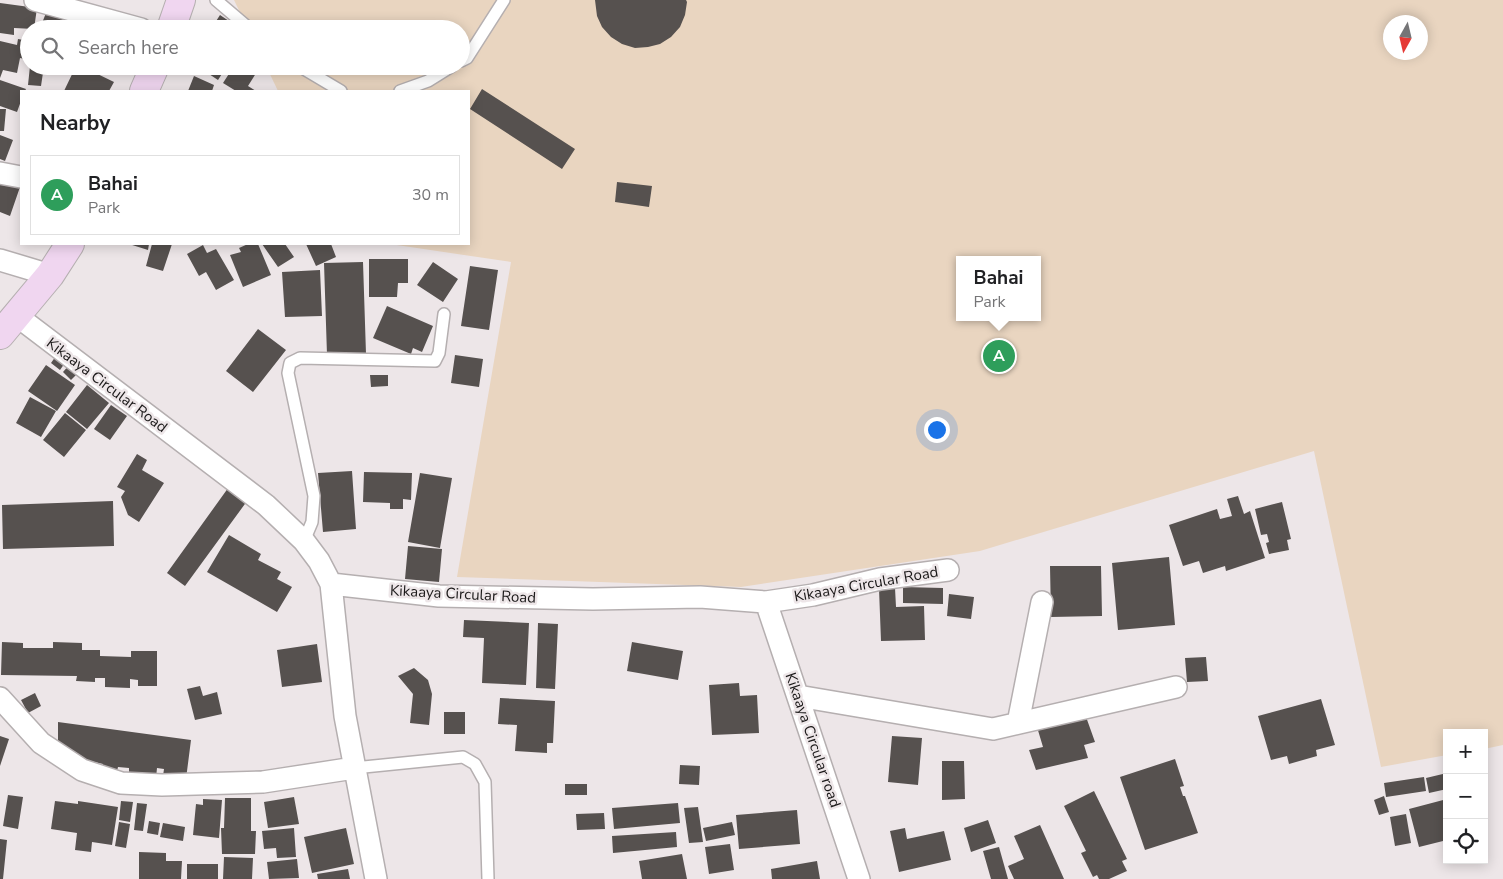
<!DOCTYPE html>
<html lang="en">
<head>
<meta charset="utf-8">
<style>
  :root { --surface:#fff; --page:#f6f6f6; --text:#202124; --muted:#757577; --line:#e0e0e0; --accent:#0e8160 }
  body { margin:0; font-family:"Nunito Sans",sans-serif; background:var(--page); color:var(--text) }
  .controls { position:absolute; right:15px; bottom:15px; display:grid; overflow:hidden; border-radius:0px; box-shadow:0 2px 12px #0003 }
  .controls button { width:45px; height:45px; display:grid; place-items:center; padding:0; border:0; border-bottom:1px solid var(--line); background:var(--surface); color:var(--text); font:25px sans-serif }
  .compass { position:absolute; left:1383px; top:15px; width:45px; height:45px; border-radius:50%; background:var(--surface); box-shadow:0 2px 12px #0003; rotate:188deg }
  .you { position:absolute; left:936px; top:429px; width:18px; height:18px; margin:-12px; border:4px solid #fff; border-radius:50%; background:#1a73e8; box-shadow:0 0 0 8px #1a73e833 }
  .badge { display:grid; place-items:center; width:32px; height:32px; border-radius:50%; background:var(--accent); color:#fff; font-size:16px; font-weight:700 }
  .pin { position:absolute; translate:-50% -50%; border:2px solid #fff; box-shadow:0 1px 5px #0006 }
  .popup { position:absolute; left:956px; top:256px; width:85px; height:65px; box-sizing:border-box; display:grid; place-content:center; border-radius:0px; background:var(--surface); filter:drop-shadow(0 1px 4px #0005); font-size:16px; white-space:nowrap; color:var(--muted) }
  .popup b { font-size:19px; color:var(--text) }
  .popup::after { content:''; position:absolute; left:50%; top:100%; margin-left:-10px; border:10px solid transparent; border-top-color:var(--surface) }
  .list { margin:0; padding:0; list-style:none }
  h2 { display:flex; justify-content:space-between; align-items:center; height:65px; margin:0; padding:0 20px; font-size:21px }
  h2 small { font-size:16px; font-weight:400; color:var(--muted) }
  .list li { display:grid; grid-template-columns:32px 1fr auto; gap:15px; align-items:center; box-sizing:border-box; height:80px; margin:0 10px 10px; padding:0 10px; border:1px solid var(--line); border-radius:0px }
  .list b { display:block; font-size:19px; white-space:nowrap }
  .list p { margin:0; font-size:16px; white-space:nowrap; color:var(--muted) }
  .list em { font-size:16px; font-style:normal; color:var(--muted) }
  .icon { flex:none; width:28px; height:28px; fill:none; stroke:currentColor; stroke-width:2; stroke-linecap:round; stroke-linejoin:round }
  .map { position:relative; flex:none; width:1503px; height:879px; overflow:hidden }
  .search { position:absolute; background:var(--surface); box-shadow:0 2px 12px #0003; left:20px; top:20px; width:450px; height:55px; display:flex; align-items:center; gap:12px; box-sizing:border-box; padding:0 18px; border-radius:28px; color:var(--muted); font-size:19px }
  .panel { position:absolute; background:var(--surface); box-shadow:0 2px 12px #0003; left:20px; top:90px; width:450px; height:155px; border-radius:0px }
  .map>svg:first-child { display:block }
  .green { fill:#e9d5c0; fill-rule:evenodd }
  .building { fill:#56514f }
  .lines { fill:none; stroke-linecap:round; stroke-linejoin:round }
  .lane-casing { stroke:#b5afb0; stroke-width:14 }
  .street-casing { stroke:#b5afb0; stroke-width:24 }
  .secondary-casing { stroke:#b5afb0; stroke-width:30 }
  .lane { stroke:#fff; stroke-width:11 }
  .street { stroke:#fff; stroke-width:21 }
  .secondary { stroke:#f0d6f0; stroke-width:28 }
  .labels { text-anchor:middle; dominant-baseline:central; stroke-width:5; stroke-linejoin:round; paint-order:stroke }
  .street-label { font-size:15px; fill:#1b1919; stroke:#ede6e8 }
</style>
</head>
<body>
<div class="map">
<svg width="1503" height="879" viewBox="0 0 1503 879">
  <rect width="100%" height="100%" fill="#ede6e8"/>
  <path class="green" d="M234,0H1503V745L1484,749V733H1447V755L1381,767L1314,451L980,551L741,587L457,577L511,262L390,244H469V91H278L266,66H461V29H248ZM1390,22H1420V52H1390ZM960,260H1038V317H960Z"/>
  <path class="building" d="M595,0H686L687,2L685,15L680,27L671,37L660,44L648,47L635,48L622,44L611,37L602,27L597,16Z
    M0,3L37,8L34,29L14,28V35L0,33Z
    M48,8L67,14L62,29L42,23Z
    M220,15L241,29H211Z
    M18,39L29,41V60L20,58L17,73L3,70L0,78V41L17,45Z
    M30,66H44L41,86L28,85Z
    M76,66H81L114,82L109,91H64Z
    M87,66H111L108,74Z
    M197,66H227L218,80Z
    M234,66H253L258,70L248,86L256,91H236L223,83Z
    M194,76L214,85L212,91H188Z
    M0,80L26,89L25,91H21V101L17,112L0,106Z
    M482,89L575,149L562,169L470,109Z
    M0,109H6L4,131H0Z
    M0,135L13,140L5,161L0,159Z
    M0,180L20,187L10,216L0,212Z
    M617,182L652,186L649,207L615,202Z
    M129,244H149L148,250Z
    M152,244H172L163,271L146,266Z
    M248,244H258L271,275L243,287L230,255L241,252L239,248Z
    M262,244H285L294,257L278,267Z
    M306,244H331L336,257L316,266Z
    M203,245L207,253L216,249L234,280L216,290L206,272L199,276L187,254Z
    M369,259H408V283H398L397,297H369Z
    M363,262L366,354L327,355L324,263Z
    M433,262L458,279L443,302L417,285Z
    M470,266L498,270L489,330L461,326Z
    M320,270L322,316L285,317L282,272Z
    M387,306L433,326L422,352L413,348L411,354L373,338Z
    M258,329L286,350L253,392L226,371Z
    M58,353L67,360L60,370L51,363Z
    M455,355L483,359L479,387L451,383Z
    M70,364L79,372L71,380L63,372Z
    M46,365L75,385L57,411L28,391Z
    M370,375H388V386L371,387Z
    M87,385L109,403L87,429L66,412Z
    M30,397L56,411L41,437L16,423Z
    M111,405L127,416L110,440L94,429Z
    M65,413L86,430L64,457L43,440Z
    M137,454L147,460L142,470L164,483L139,522L128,515L121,497L125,491L117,487Z
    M352,471L356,529L323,532L318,473Z
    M364,472L412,473L411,500L403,499V509H390V503L363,502Z
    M420,473L452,478L440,548L408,542Z
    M231,484L250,497L185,586L167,573Z
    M1238,496L1244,514L1250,511L1265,558L1226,571L1225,566L1203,573L1199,561L1183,566L1169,525L1217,509L1220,519L1232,516L1227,499Z
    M113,501L114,546L3,549L2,505Z
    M1282,502L1291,539L1287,540L1289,550L1269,554L1266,543L1269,542L1267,534L1261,535L1255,509Z
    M229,535L261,554L258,560L281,572L277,579L292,587L277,612L207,572Z
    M408,546L442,549L439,582L405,579Z
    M1169,557L1175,625L1118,630L1112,563Z
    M1050,566H1101L1102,616L1051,617Z
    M903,587L943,588V604L903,603Z
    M895,588L896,607L924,606L925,640L881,641L879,589Z
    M949,594L974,597L971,619L947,616Z
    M464,620L529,623L526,685L482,683L484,638L463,637Z
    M538,623L558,624L555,689L536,688Z
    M2,642L23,643V648H53V642L82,643V650H100V656L131,657V651H157V686H138V680L130,679V688L105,687V678H95V682L76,681L77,676L1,675Z
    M632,642L683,651L678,680L627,671Z
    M317,644L322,682L282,687L277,650Z
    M1206,657L1208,681L1187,682L1185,658Z
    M414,668L428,680L432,694L429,725L410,723L413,694L398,676Z
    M739,683L740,696L757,695L759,733L712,735L709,685Z
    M200,686L203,696L217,692L222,714L195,720L187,689Z
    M35,693L41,706L28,713L21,700Z
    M500,698L555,701L553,743H547V753L515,751L517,725L498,724Z
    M1321,699L1335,745L1316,750L1317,756L1289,764L1287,756L1271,760L1258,716Z
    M444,712H465V734H444Z
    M1085,714L1095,742L1084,745L1088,758L1036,770L1029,750L1043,747L1037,727Z
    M58,722L191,740L186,779L163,776L164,769L157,768L156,778L129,774V768L118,767L117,771L103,769V764L90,761L58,745Z
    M0,736L9,739L0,766Z
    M892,736L922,738L918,785L888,782Z
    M1175,759L1184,786L1180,787L1183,796H1185L1198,833L1145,850L1120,777Z
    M942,761H964L965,799L942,800Z
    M680,765L700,766L699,785L679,784Z
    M1447,773V789L1429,793L1426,778Z
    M1424,777L1426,791L1386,797L1384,783Z
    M565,784H587V795H565Z
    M1094,791L1127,859L1122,861L1127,871L1109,879H1099L1097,875L1093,877L1081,853L1086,851L1064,806Z
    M8,795L23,797L18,829L3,826Z
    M1384,796L1389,812L1379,815L1374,800Z
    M294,797L299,824L268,828L264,802Z
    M225,798H251V831H256L255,854H222L221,828H224Z
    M203,799L222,800L219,838L193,835L196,804L203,805Z
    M1447,799V840L1419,847L1409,809Z
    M55,801L78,804V801L118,807L112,845L92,842L91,852L75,850L77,833L51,829Z
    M121,801L133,802L130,822L119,820Z
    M137,803L147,804L143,831L134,830Z
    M678,803L680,823L614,829L612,808Z
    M698,807L703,842L689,843L684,808Z
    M797,810L800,844L739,849L736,815Z
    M604,813L605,829L577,830L576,814Z
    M1406,814L1411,843L1395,846L1390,817Z
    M988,820L996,843L971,852L964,828Z
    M149,821L160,823L158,835L147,833Z
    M119,822L130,824L126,848L115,846Z
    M732,822L735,835L706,841L703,828Z
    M163,823L185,827L183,841L160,837Z
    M1040,825L1064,879H1014L1008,866L1024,859L1014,836Z
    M294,828L296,857L277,858L276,848L264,849L262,831Z
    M346,828L354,864L312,873L304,837Z
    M905,828L907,839L944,831L951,860L899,872L890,831Z
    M676,832L677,847L613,853L612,836Z
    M0,839L7,840L3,879H0Z
    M730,844L734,870L709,874L705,847Z
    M999,847L1008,879H991L983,851Z
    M139,852L166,853V861H182L181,879H139Z
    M682,854L687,879H642L639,861Z
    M224,857L253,858L252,879H223Z
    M297,859L299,878L269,879L267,862Z
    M817,861L820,879H772L771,869Z
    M187,864H218V879H187Z
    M348,869L350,879H318L317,874Z"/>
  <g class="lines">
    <g class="lane-casing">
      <path id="lane" d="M216,0L250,29
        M461,61L467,58L504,0
        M299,66L341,91
        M400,91L428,81L452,66
        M304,541L312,522L314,496L288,373L290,363L300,358L435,361L439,353L444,314
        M354,768L463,757L475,764L485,782L488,879"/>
    </g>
    <g class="street-casing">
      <path id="street" d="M35,0L141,29
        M0,173L21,177
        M0,260L50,275
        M17,316L266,505L304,541L319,561L331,584L439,596L593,599L700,597L766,602L813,595L880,579L948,570
        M331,584L345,716L376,879
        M766,602L859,879
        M798,696L993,729L1176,687
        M0,698L41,743L82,770L121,783L162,785L263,782L354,768
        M1018,723L1042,602"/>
    </g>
    <g class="secondary-casing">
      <path id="secondary" d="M171,29L181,0
        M144,91L155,66
        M0,335L50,275L70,244"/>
    </g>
    <use href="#lane" class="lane"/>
    <use href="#street" class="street"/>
    <use href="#secondary" class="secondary"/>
  </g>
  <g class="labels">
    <g class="street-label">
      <text transform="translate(107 385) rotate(37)">Kikaaya Circular Road</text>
      <text transform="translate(866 584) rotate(-10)">Kikaaya Circular Road</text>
      <text transform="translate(463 594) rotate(3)">Kikaaya Circular Road</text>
      <text transform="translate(813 740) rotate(71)">Kikaaya Circular road</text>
    </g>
  </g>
</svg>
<div class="controls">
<button>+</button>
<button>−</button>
<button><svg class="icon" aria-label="locate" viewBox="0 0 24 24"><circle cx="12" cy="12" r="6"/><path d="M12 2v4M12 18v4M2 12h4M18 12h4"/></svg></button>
</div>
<svg class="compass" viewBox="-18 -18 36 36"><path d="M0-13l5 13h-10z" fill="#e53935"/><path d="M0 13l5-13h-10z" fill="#757577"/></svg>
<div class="you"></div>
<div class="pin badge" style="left:999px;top:356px;background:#2e9e5b">A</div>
<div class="popup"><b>Bahai</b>Park</div>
<div class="search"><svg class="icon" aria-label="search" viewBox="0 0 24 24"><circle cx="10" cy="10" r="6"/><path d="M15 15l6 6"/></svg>Search here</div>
<section class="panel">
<h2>Nearby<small></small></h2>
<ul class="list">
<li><span class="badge" style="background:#2e9e5b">A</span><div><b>Bahai</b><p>Park</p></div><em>30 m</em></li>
</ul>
</section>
</div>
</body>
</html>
